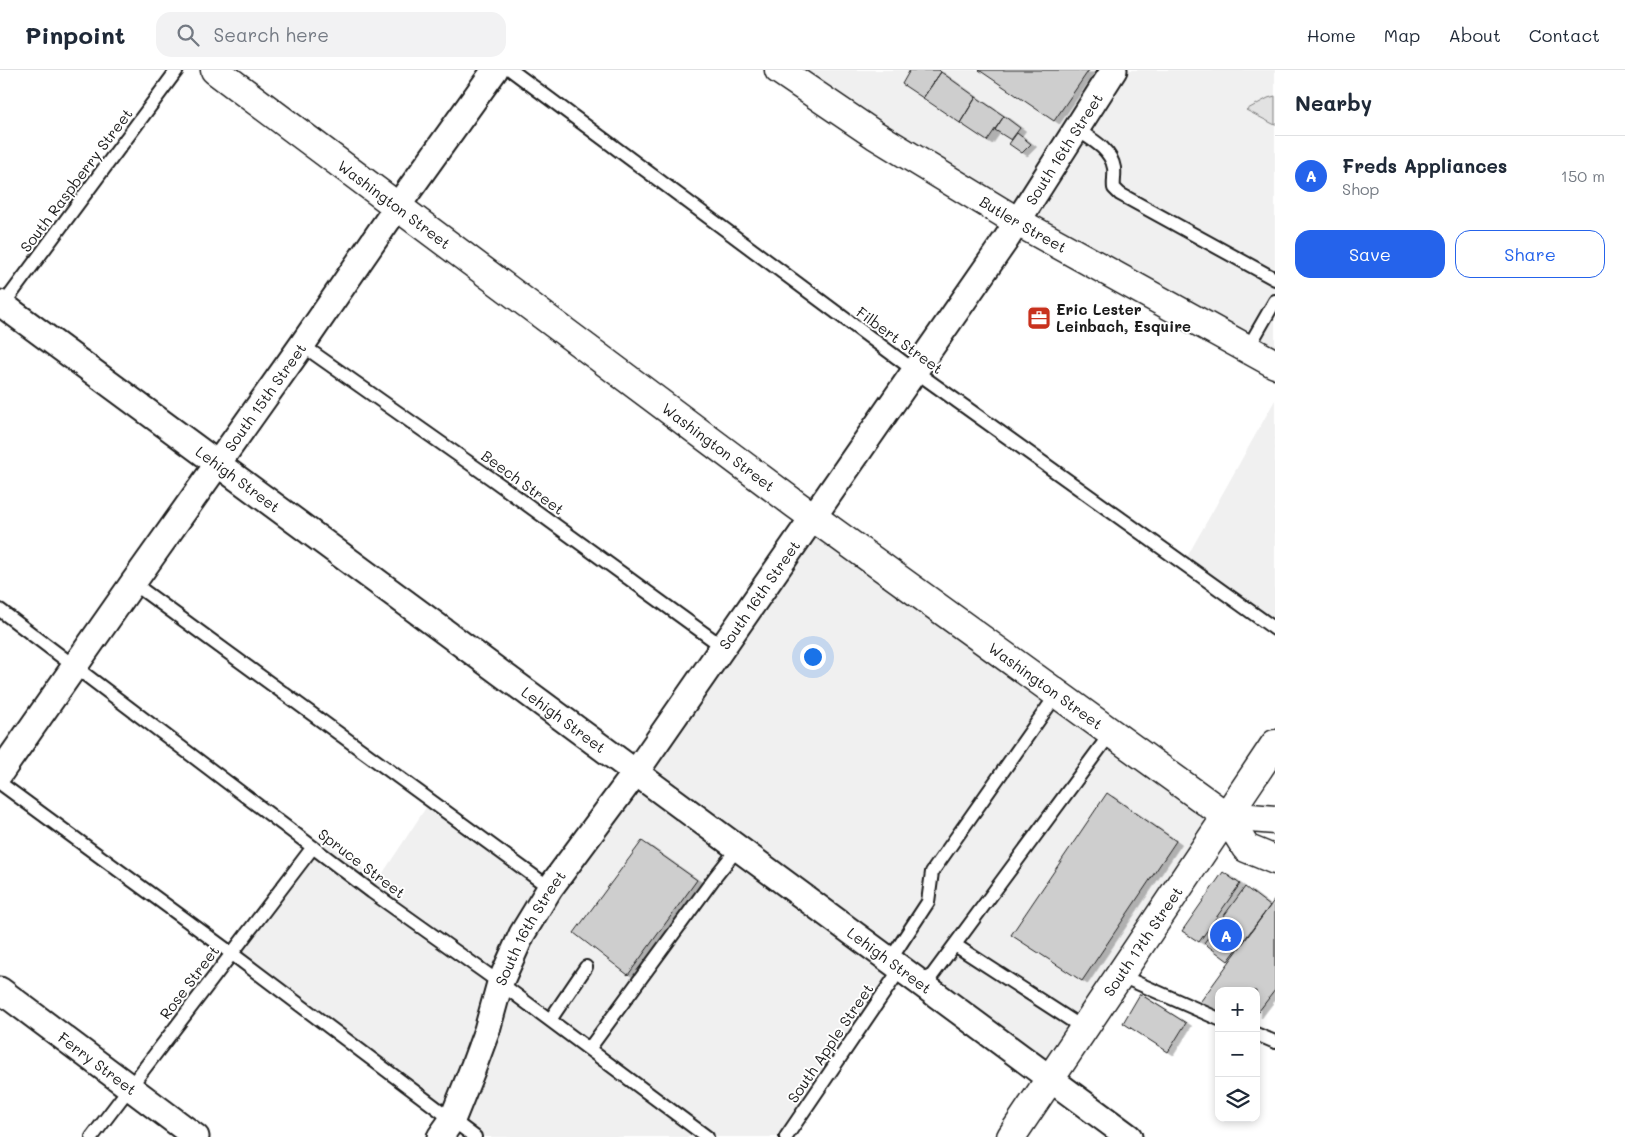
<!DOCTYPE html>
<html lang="en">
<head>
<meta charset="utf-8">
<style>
  :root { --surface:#fff; --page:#f2f2f3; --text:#1f2937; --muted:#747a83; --line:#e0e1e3; --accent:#2563eb }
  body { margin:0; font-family:Mali,sans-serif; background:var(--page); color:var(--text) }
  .controls { position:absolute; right:15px; bottom:15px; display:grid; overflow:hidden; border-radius:10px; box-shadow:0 2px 8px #0003 }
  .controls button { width:45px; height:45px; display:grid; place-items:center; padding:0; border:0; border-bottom:1px solid var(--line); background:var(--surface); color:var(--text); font:25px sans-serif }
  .you { position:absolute; left:812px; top:586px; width:18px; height:18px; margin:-12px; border:4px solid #fff; border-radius:50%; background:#1a73e8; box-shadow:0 0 0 8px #1a73e833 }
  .badge { display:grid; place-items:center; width:32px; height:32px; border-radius:50%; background:var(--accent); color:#fff; font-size:16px; font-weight:700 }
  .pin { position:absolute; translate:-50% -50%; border:2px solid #fff; box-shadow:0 1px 5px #0006 }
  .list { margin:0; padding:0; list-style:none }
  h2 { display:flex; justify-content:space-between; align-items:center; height:65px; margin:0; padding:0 20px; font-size:21px }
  h2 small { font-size:16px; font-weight:400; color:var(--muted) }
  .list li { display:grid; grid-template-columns:32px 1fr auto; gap:15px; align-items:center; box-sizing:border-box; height:80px; padding:0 20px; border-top:1px solid var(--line) }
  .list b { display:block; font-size:19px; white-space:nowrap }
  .list p { margin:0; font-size:16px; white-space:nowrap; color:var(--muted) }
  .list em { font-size:16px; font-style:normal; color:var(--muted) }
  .actions { display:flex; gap:10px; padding:15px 20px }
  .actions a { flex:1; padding:11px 0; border:1px solid var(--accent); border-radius:15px; text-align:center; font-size:18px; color:var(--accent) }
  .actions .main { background:var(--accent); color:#fff }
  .icon { flex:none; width:28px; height:28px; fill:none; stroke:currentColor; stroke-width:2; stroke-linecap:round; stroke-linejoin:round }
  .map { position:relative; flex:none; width:1275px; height:1067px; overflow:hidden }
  header { display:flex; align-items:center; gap:30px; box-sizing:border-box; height:70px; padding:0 25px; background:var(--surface); border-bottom:1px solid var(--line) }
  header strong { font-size:24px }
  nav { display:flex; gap:28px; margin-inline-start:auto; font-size:18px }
  .search { width:350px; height:45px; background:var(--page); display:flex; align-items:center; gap:12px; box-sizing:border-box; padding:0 18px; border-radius:15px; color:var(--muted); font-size:19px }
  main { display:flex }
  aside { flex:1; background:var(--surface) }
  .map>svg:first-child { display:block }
  .built { fill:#f0f0f0 }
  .green { fill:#e2e2e2; stroke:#7f7f7f }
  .building { fill:#cecece; stroke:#1c1c1c; filter:url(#shadow) }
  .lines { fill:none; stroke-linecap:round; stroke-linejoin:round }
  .lane-casing { stroke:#1c1c1c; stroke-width:16 }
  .street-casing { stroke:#1c1c1c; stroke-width:29 }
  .secondary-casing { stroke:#1c1c1c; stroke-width:31 }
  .primary-casing { stroke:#1c1c1c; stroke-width:31 }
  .lane { stroke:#fff; stroke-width:12 }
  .street { stroke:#fff; stroke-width:25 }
  .secondary { stroke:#fff; stroke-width:28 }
  .primary { stroke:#fff; stroke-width:28 }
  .labels { text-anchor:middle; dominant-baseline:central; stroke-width:4; stroke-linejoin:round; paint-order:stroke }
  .street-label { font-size:15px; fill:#1c1c1c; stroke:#fff }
  .poi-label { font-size:15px; font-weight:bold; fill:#1c1c1c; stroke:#fff; text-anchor:start }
</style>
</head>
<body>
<header>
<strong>Pinpoint</strong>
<div class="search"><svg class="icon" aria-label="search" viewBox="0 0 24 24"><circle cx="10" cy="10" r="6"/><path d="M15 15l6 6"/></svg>Search here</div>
<nav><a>Home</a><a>Map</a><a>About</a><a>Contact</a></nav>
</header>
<main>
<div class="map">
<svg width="1275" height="1067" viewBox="0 0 1275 1067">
  <defs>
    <filter id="shadow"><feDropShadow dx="5.5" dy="3" stdDeviation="0" flood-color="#0004"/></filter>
  </defs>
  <rect width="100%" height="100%" fill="#fff"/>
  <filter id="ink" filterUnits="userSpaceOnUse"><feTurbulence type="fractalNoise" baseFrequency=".02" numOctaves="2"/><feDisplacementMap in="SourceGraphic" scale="10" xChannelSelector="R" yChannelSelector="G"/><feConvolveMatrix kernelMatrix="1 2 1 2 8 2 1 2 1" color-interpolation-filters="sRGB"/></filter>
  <g filter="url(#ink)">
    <path class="built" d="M801,0H1275V299L1025,156Z
      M1275,330V564L1183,494Z
      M813,457L1221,754L1047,1019L898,903L792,1067H469L228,885L323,770L379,809L427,736L553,825Z"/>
    <path class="green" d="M1275,26V55L1246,40L1268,28Z"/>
    <path class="building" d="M910,0H939L941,2L923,28L902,14Z
      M979,0H1089L1054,51Z
      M941,2L976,27L960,53L923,28Z
      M976,27L1004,46L987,71L960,53Z
      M1004,46L1020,58L1011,70L995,60Z
      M1017,63L1031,74L1022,83L1009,74Z
      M1107,723L1176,771L1082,911L1011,865Z
      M642,771L697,810L628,905L574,863Z
      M1223,802L1240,814L1199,872L1182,861Z
      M1245,817L1270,836L1228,891L1204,873Z
      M1275,829V920L1256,945V921H1219V943L1198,935Z
      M1140,924L1186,953L1168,982L1123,953Z"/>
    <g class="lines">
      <g class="lane-casing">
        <path id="lane" d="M511,0L915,301L1275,559
          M1076,59C1091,69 1111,79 1114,98C1115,105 1113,112 1114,118L1120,124L1275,209
          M0,239L177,0
          M302,275L492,409L723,577
          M1248,278L1275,231
          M133,513L550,818
          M0,540L372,822L500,913L707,1067
          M0,713L231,883L475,1067
          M955,875L1083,958
          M890,890L928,832L932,802L1057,624
          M1119,905L1219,949
          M925,915L1111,663
          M550,950L586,897
          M1256,964L1275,972
          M589,979L715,807L738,778
          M92,1067L313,777
          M786,1067L901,898"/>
      </g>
      <g class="street-casing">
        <g id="street">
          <path id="s1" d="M0,233L1129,1067"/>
          <path id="s2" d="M0,703L133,513L302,275L397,137L495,0"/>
          <path id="s3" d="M0,920L196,1067"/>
          <path id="s4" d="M440,1067L452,1050L473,998L487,960L500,913L522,864L550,818L636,702L1005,171L1114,0"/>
        </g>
      </g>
      <g class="secondary-casing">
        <g id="secondary">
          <path id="s5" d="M215,0L795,434L1226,746L1246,778L1275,790"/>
          <path d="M1226,746L1275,750"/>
          <path id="s6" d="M1011,1067L1275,674"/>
        </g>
      </g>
      <g class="primary-casing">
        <g id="primary">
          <path id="s7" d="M779,0L875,65L1018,152L1275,294"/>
        </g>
      </g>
      <use href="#lane" class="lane"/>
      <use href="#street" class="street"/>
      <use href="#secondary" class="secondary"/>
      <use href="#primary" class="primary"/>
    </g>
  </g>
  <defs>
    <g id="office-square" transform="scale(1.25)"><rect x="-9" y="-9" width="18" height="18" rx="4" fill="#c8321e" stroke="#fff"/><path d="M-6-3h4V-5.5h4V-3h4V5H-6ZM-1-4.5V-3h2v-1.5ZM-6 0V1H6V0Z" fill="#fff"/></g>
  </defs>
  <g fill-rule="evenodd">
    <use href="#office-square" x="1039" y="248"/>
  </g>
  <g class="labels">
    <g class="street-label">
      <text stroke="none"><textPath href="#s4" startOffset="1174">South 16th Street</textPath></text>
      <text transform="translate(76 110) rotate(-53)">South Raspberry Street</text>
      <text stroke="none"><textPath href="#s5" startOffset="224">Washington Street</textPath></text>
      <text stroke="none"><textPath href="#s7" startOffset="289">Butler Street</textPath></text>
      <text transform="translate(900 270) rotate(36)">Filbert Street</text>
      <text stroke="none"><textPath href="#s2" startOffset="460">South 15th Street</textPath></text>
      <text stroke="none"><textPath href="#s5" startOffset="629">Washington Street</textPath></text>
      <text stroke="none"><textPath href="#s1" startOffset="296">Lehigh Street</textPath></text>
      <text transform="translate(523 412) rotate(36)">Beech Street</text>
      <text stroke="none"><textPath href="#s4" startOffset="634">South 16th Street</textPath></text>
      <text stroke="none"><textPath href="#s5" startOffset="1034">Washington Street</textPath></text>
      <text stroke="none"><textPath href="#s1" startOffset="701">Lehigh Street</textPath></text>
      <text transform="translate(362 793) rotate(37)">Spruce Street</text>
      <text stroke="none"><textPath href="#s4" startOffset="229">South 16th Street</textPath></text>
      <text stroke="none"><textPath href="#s6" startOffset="236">South 17th Street</textPath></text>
      <text stroke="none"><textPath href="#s1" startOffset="1106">Lehigh Street</textPath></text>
      <text transform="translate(189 912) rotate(-53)">Rose Street</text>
      <text transform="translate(830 973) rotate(-56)">South Apple Street</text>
      <text stroke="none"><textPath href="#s3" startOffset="122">Ferry Street</textPath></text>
    </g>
    <g class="poi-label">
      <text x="1056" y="239">Eric Lester<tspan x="1056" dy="17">Leinbach, Esquire</tspan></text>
    </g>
  </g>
</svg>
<div class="controls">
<button>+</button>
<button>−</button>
<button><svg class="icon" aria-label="layers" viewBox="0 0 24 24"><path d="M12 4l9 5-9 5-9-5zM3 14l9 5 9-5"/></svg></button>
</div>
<div class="you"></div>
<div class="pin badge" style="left:1226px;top:865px">A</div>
</div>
<aside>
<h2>Nearby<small></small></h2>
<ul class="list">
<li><span class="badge">A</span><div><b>Freds Appliances</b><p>Shop</p></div><em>150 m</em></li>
</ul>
<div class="actions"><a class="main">Save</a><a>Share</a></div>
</aside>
</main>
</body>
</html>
